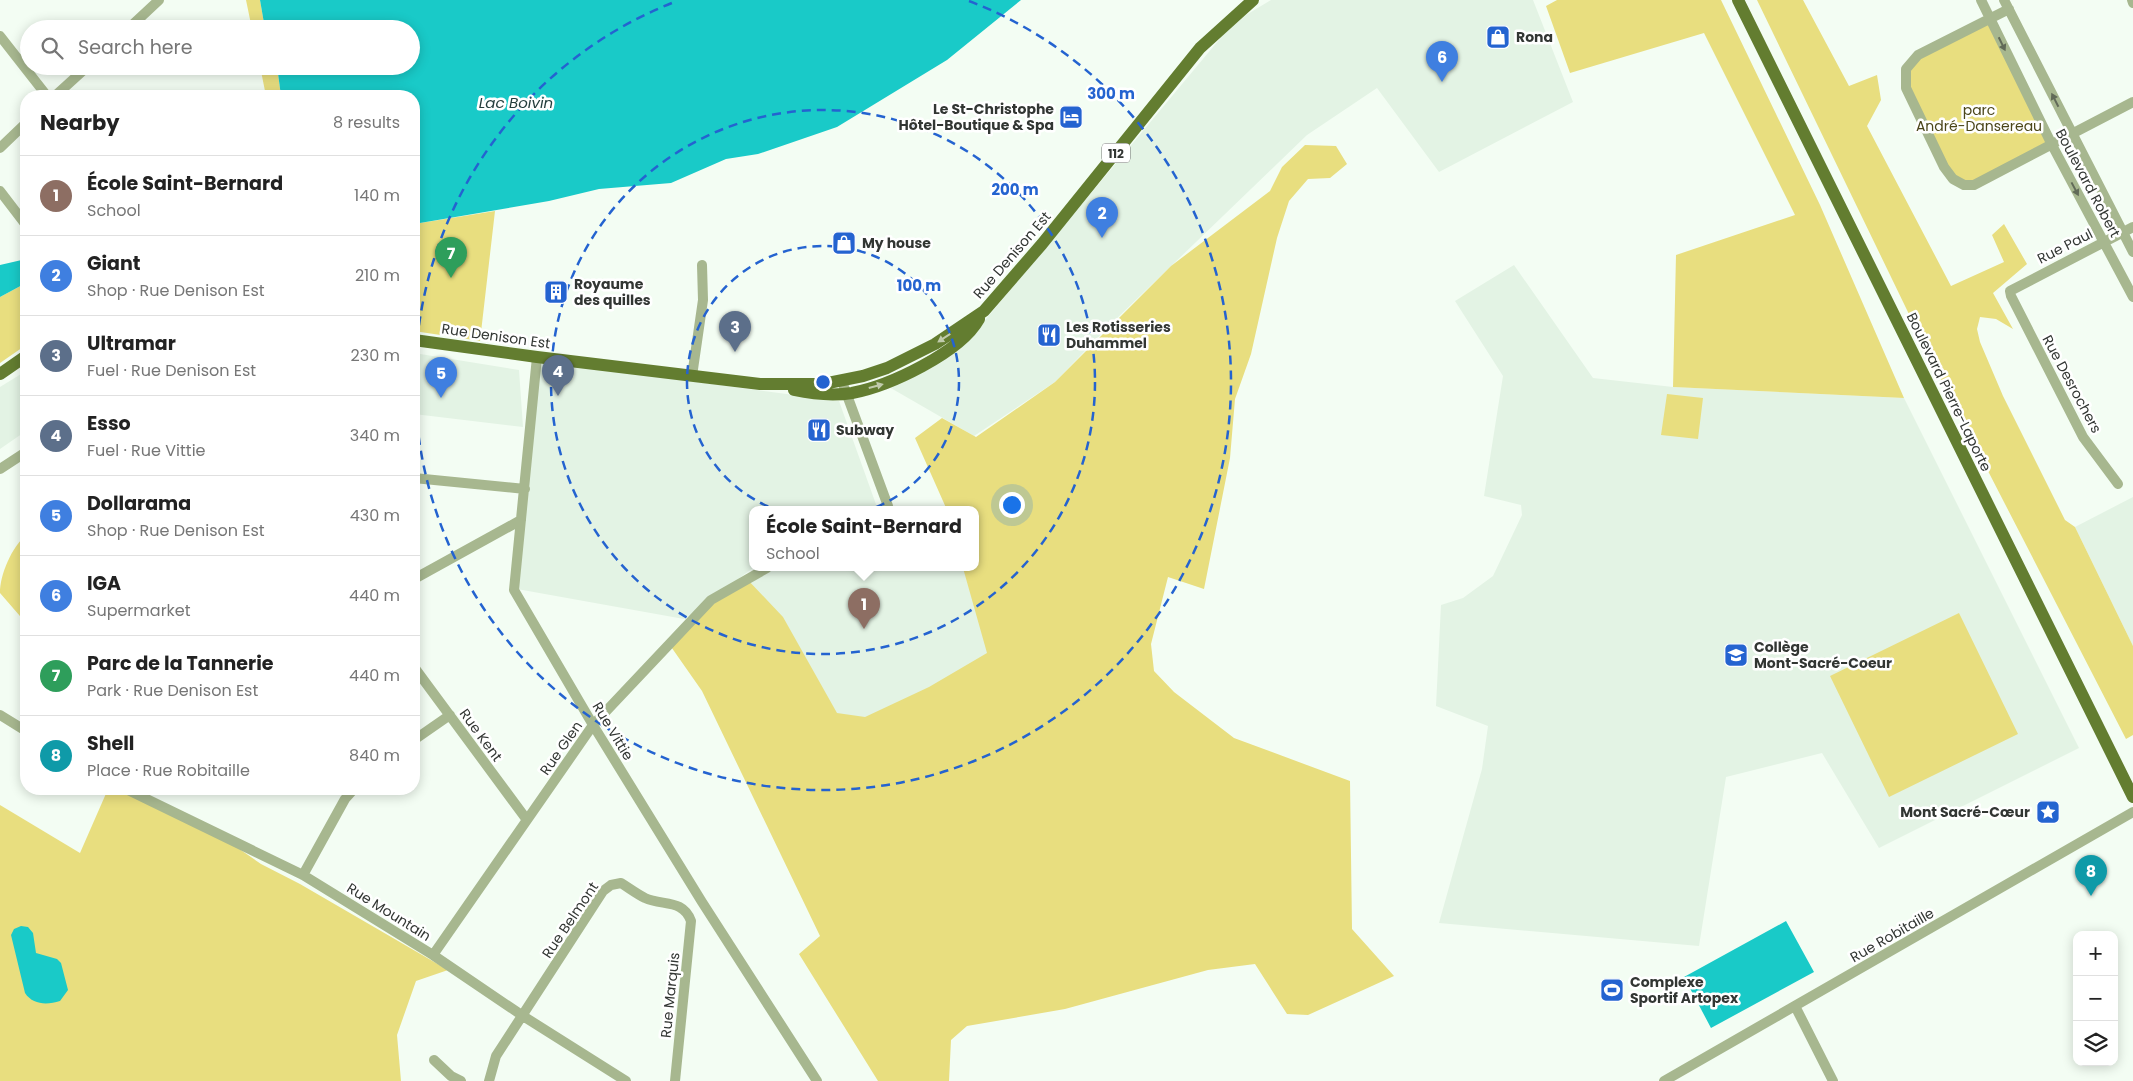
<!DOCTYPE html>
<html lang="en">
<head>
<meta charset="utf-8">
<style>
  :root { --surface:#fff; --page:#f6f6f6; --text:#222; --muted:#767676; --line:#e0e0e0; --accent:#2463d0 }
  body { margin:0; font-family:Poppins,sans-serif; background:var(--page); color:var(--text) }
  .controls { position:absolute; right:15px; bottom:15px; display:grid; overflow:hidden; border-radius:10px; box-shadow:0 2px 12px #0003 }
  .controls button { width:45px; height:45px; display:grid; place-items:center; padding:0; border:0; border-bottom:1px solid var(--line); background:var(--surface); color:var(--text); font:25px sans-serif }
  .you { position:absolute; left:1011px; top:504px; width:18px; height:18px; margin:-12px; border:4px solid #fff; border-radius:50%; background:#1a73e8; box-shadow:0 0 0 8px #1a73e833 }
  .badge { display:grid; place-items:center; width:32px; height:32px; border-radius:50%; background:var(--accent); color:#fff; font-size:16px; font-weight:700 }
  .pin { position:absolute; translate:-50% -41px; filter:drop-shadow(0 1px 2px #0008) }
  .pin::after { content:''; position:absolute; top:26px; width:18px; height:15px; background:inherit; clip-path:polygon(0 0,100% 0,50% 100%) }
  .popup { position:absolute; left:749px; top:506px; width:230px; height:65px; box-sizing:border-box; display:grid; place-content:center; border-radius:10px; background:var(--surface); filter:drop-shadow(0 1px 4px #0005); font-size:16px; white-space:nowrap; color:var(--muted) }
  .popup b { font-size:19px; color:var(--text) }
  .popup::after { content:''; position:absolute; left:50%; top:100%; margin-left:-10px; border:10px solid transparent; border-top-color:var(--surface) }
  .list { margin:0; padding:0; list-style:none }
  h2 { display:flex; justify-content:space-between; align-items:center; height:65px; margin:0; padding:0 20px; font-size:21px }
  h2 small { font-size:16px; font-weight:400; color:var(--muted) }
  .list li { display:grid; grid-template-columns:32px 1fr auto; gap:15px; align-items:center; box-sizing:border-box; height:80px; padding:0 20px; border-top:1px solid var(--line) }
  .list b { display:block; font-size:19px; white-space:nowrap }
  .list p { margin:0; font-size:16px; white-space:nowrap; color:var(--muted) }
  .list em { font-size:16px; font-style:normal; color:var(--muted) }
  .icon { flex:none; width:28px; height:28px; fill:none; stroke:currentColor; stroke-width:2; stroke-linecap:round; stroke-linejoin:round }
  .map { position:relative; flex:none; width:2133px; height:1081px; overflow:hidden }
  .search { position:absolute; background:var(--surface); box-shadow:0 2px 12px #0003; left:20px; top:20px; width:400px; height:55px; display:flex; align-items:center; gap:12px; box-sizing:border-box; padding:0 18px; border-radius:28px; color:var(--muted); font-size:19px }
  .panel { position:absolute; background:var(--surface); box-shadow:0 2px 12px #0003; left:20px; top:90px; width:400px; height:705px; border-radius:20px }
  .map>svg:first-child { display:block }
  .built { fill:#e3f3e4 }
  .green { fill:#e8de7f }
  .water { fill:#19cac8 }
  .lines { fill:none; stroke-linecap:round; stroke-linejoin:round }
  .minor { stroke:#a7b78f; stroke-width:10 }
  .major { stroke:#637d30; stroke-width:12 }
  .oneway { fill:#616a58 }
  .oneway2 { fill:#c1cbac }
  .ring { fill:none; stroke:#2463d0; stroke-width:2.5; stroke-dasharray:9 6 }
  .labels { text-anchor:middle; dominant-baseline:central; stroke-width:5; stroke-linejoin:round; paint-order:stroke }
  .shield { fill:#fff; stroke:#707270; stroke-width:1 }
  .shield-label { font-size:12px; font-weight:bold; fill:#323633 }
  .poi-label { font-size:14px; font-weight:bold; fill:#323633; stroke:#fff; text-anchor:start }
  .park-label { font-size:14px; fill:#4b461a; stroke:#fff }
  .street-label { font-size:14px; fill:#323633; stroke:#fff }
  .water-label { font-size:15px; font-style:italic; fill:#243e3d; stroke:#fff }
  .centre { fill:#2463d0; stroke:#fff; stroke-width:2.5 }
  .ring-label { font-size:15px; text-anchor:middle; font-weight:bold; fill:#2463d0; stroke:#fff; stroke-width:5; stroke-linejoin:round; paint-order:stroke }
</style>
</head>
<body>
<div class="map">
<svg width="2133" height="1081" viewBox="0 0 2133 1081">
  <rect width="100%" height="100%" fill="#f3fdf3"/>
  <path class="built" d="M1271,0H1533L1573,102L1439,172L1377,88L1307,135L1112,323L1055,382L974,436L889,387L976,331L1223,35L1246,15Z
    M1514,265L1593,378L1673,387L1904,398L2079,748L1879,848L1822,753L1726,777L1699,946L1439,923L1482,769L1488,726L1436,706L1441,605L1463,598L1493,576L1522,515L1521,505L1484,496L1503,376L1455,301Z
    M414,353L519,370L523,427L414,414Z
    M540,361L839,401L878,510H753V568L684,619L517,589Z
    M26,371V431L0,449V387Z
    M2133,497V646L2075,527Z
    M767,568H970L1013,658L809,764L711,600Z"/>
  <path class="green" d="M246,0H260L265,29H252Z
    M1557,0H1721L1820,205L1904,398L1673,387L1676,255L1795,215L1704,33L1570,73L1546,6Z
    M1757,0H1803L1849,86L1877,75L1881,100L1867,126L1951,286L2004,262L1992,235L2004,224L2027,264L1993,293L2013,329L1996,319L1980,317L1977,329L1980,342L2003,396L2065,520L2075,527L2133,646V735L2126,739L1936,370Z
    M1990,20L2052,145L1974,185L1953,179L1906,88L1910,62Z
    M260,66H277L281,96H266Z
    M1305,145L1336,146L1347,164L1330,178L1308,179L1289,201L1277,238L1251,354L1235,399L1230,458L1204,589L1168,577L1151,644L1154,671L1174,692L1234,738L1350,781L1352,929L1394,976L1308,1015L1287,1014L1255,964L1208,970L1065,1009L967,1026L951,1040L949,1081H878L799,954L820,936L702,691L667,641L746,578L783,617L837,713L865,717L929,687L987,653L963,568H975V510H947L915,438L942,418L976,437L1055,382L1171,266L1270,191L1282,167Z
    M495,211L480,341L414,331V224Z
    M26,283V345L0,363V297Z
    M1667,394L1703,398L1698,439L1661,435Z
    M26,535V623L0,593C0,574 12,547 26,535Z
    M1959,613L2018,734L1889,797L1830,676Z
    M108,789H126L212,830L261,864L300,884L448,970L416,981L397,1035L401,1081H0V805L80,853Z"/>
  <path class="water" d="M260,0H1021L947,60L837,127L758,154L726,159L671,183L599,189L549,201L414,224V96H281L277,66H411V29H265Z
    M26,259V283L0,297V265Z
    M1786,921L1814,972L1711,1028L1684,977Z
    M21,926L28,927L33,933L36,953L57,959L61,963L68,990L60,1001C47,1005 33,1005 25,993L11,935L14,929Z"/>
  <g class="lines">
    <path class="minor" d="M1981,0L2052,145L2133,297
      M2004,0L2133,252
      M2132,0L2133,3
      M2009,9L1918,55L1906,69V88L1944,167L1953,179L1964,185H1974L2133,102
      M128,29L159,0
      M0,36L47,96
      M55,96L88,66
      M0,148L26,123
      M0,191L26,225
      M537,357L514,590L593,725L702,902L817,1081
      M692,376L703,300L702,265
      M844,387L888,506L886,510
      M0,469L26,452
      M414,478L525,489
      M2118,484L2083,437L2011,296L2010,291L2133,227
      M414,579L521,520
      M414,667L527,820
      M0,715L26,731
      M414,740L450,715
      M126,789L303,875L433,955L523,1016L626,1081
      M303,875L345,799L354,789
      M433,955L593,725L711,600L767,568
      M1795,1006L1833,1081
      M434,1060L451,1076L461,1081
      M489,1081L496,1056L603,891L611,885L621,883C629,888 637,894 645,898C663,906 683,899 691,921L675,1081
      M1664,1081L2133,812"/>
    <path class="major" d="M1738,0L2133,797
      M414,340L537,357L760,384H823L863,376L887,368L935,344L984,311L1042,244L1200,48L1253,0
      M0,374L26,356
      M794,390C813,394 833,396 852,393C889,386 960,353 979,319"/>
  </g>
  <defs><path id="oneway-solid" d="M-6-.8H1V-3.2L6.5 0L1 3.2V.8H-6Z" transform="scale(1.25)"/></defs>
  <g class="oneway">
    <use href="#oneway-solid" transform="translate(2002 44) rotate(64)"/>
    <use href="#oneway-solid" transform="translate(2055 100) rotate(-117)"/>
    <use href="#oneway-solid" transform="translate(2075 189) rotate(62)"/>
  </g>
  <g class="oneway2">
    <use href="#oneway-solid" transform="translate(944 338) rotate(147)"/>
    <use href="#oneway-solid" transform="translate(876 386) rotate(-15)"/>
  </g>
  <g class="ring">
    <circle cx="823" cy="382" r="136"/>
    <circle cx="823" cy="382" r="272"/>
    <path d="M969 1A408 408 0 1 1 677 1"/>
  </g>
  <defs>
    <g id="shop-square" transform="scale(1.25)"><rect x="-9" y="-9" width="18" height="18" rx="4" fill="#2463d0" stroke="#fff"/><path d="M-5-2.5h2.3a2.7 3.5 0 0 1 5.4 0H5L5.5 6h-11ZM-1.5-2.5h3a1.5 2.3 0 0 0-3 0Z" fill="#fff"/></g>
    <g id="hotel-square" transform="scale(1.25)"><rect x="-9" y="-9" width="18" height="18" rx="4" fill="#2463d0" stroke="#fff"/><path d="M-6-4.5h1.5V1H6V5H4.5V3h-9V5H-6ZM-4 0a1.8 1.8 0 1 1 3.6 0ZM.5 0V-2.5h3Q6-2.5 6 0Z" fill="#fff"/></g>
    <g id="building-square" transform="scale(1.25)"><rect x="-9" y="-9" width="18" height="18" rx="4" fill="#2463d0" stroke="#fff"/><path d="M-4-6H4V6H1V3H-1V6H-4ZM-2.5-4.3h1.7v1.8h-1.7ZM.8-4.3h1.7v1.8H.8ZM-2.5-1h1.7V.8h-1.7ZM.8-1h1.7V.8H.8Z" fill="#fff"/></g>
    <g id="restaurant-square" transform="scale(1.25)"><rect x="-9" y="-9" width="18" height="18" rx="4" fill="#2463d0" stroke="#fff"/><path d="M-5-6h1v4h1v-4h1v4h1v-4h1v5L-1.5 .5V6h-2V.5L-5-1ZM5-6V6H3V1.5H1.5Q1.5-4 5-6Z" fill="#fff"/></g>
    <g id="school-square" transform="scale(1.25)"><rect x="-9" y="-9" width="18" height="18" rx="4" fill="#2463d0" stroke="#fff"/><path d="M0-5L7-2L0 1L-7-2ZM-4 1L0 2.5L4 1V4Q0 6-4 4Z" fill="#fff"/></g>
    <g id="sight-square" transform="scale(1.25)"><rect x="-9" y="-9" width="18" height="18" rx="4" fill="#2463d0" stroke="#fff"/><path d="M0-6L1.8-2.2L6-1.7L2.9 1.2L3.7 5.4L0 3.3L-3.7 5.4L-2.9 1.2L-6-1.7L-1.8-2.2Z" fill="#fff"/></g>
    <g id="stadium-square" transform="scale(1.25)"><rect x="-9" y="-9" width="18" height="18" rx="4" fill="#2463d0" stroke="#fff"/><path d="M0-5a6.5 5 0 1 0 0 10a6.5 5 0 1 0 0-10ZM-3.5-1.8h7v3.6h-7Z" fill="#fff"/></g>
  </defs>
  <g fill-rule="evenodd">
    <use href="#shop-square" x="1498" y="37"/>
    <use href="#hotel-square" x="1071" y="117"/>
    <use href="#shop-square" x="844" y="243"/>
    <use href="#building-square" x="556" y="292"/>
    <use href="#restaurant-square" x="1049" y="335"/>
    <use href="#restaurant-square" x="819" y="430"/>
    <use href="#school-square" x="1736" y="655"/>
    <use href="#sight-square" x="2048" y="812"/>
    <use href="#stadium-square" x="1612" y="990"/>
  </g>
  <g class="labels">
    <rect class="shield" x="1102" y="143.5" width="28" height="19" rx="4"/>
    <g class="shield-label">
      <text x="1116" y="153">112</text>
    </g>
    <g class="poi-label">
      <text x="1516" y="37">Rona</text>
      <text x="1054" y="109" text-anchor="end">Le St-Christophe<tspan x="1054" dy="16">Hôtel-Boutique &amp; Spa</tspan></text>
      <text x="862" y="243">My house</text>
      <text x="574" y="284">Royaume<tspan x="574" dy="16">des quilles</tspan></text>
      <text x="1066" y="327">Les Rotisseries<tspan x="1066" dy="16">Duhammel</tspan></text>
      <text x="836" y="430">Subway</text>
      <text x="1754" y="647">Collège<tspan x="1754" dy="16">Mont-Sacré-Coeur</tspan></text>
      <text x="2030" y="812" text-anchor="end">Mont Sacré-Cœur</text>
      <text x="1630" y="982">Complexe<tspan x="1630" dy="16">Sportif Artopex</tspan></text>
    </g>
    <g class="park-label">
      <text x="1979" y="110">parc<tspan x="1979" dy="16">André-Dansereau</tspan></text>
    </g>
    <g class="street-label">
      <text transform="translate(2088 183) rotate(62)">Boulevard Robert</text>
      <text transform="translate(2065 246) rotate(-27)">Rue Paul</text>
      <text transform="translate(1012 255) rotate(-49)">Rue Denison Est</text>
      <text transform="translate(496 336) rotate(8)">Rue Denison Est</text>
      <text transform="translate(2072 384) rotate(62)">Rue Desrochers</text>
      <text transform="translate(1949 392) rotate(64)">Boulevard Pierre-Laporte</text>
      <text transform="translate(613 731) rotate(59)">Rue Vittie</text>
      <text transform="translate(481 735) rotate(54)">Rue Kent</text>
      <text transform="translate(561 748) rotate(-55)">Rue Glen</text>
      <text transform="translate(389 912) rotate(32)">Rue Mountain</text>
      <text transform="translate(570 920) rotate(-56)">Rue Belmont</text>
      <text transform="translate(1892 935) rotate(-30)">Rue Robitaille</text>
      <text transform="translate(670 995) rotate(-84)">Rue Marquis</text>
    </g>
    <g class="water-label">
      <text x="516" y="102">Lac Boivin</text>
    </g>
  </g>
  <circle cx="823" cy="382" r="8" class="centre"/>
  <g class="ring-label">
    <text x="1111" y="99">300 m</text>
    <text x="1015" y="195">200 m</text>
    <text x="919" y="291">100 m</text>
  </g>
</svg>
<div class="controls">
<button>+</button>
<button>−</button>
<button><svg class="icon" aria-label="layers" viewBox="0 0 24 24"><path d="M12 4l9 5-9 5-9-5zM3 14l9 5 9-5"/></svg></button>
</div>
<div class="you"></div>
<div class="pin badge" style="left:864px;top:629px;background:#8d6e63">1</div>
<div class="popup"><b>École Saint-Bernard</b>School</div>
<div class="pin badge" style="left:1102px;top:238px;background:#3f7fe0">2</div>
<div class="pin badge" style="left:735px;top:352px;background:#5c6f8a">3</div>
<div class="pin badge" style="left:558px;top:396px;background:#5c6f8a">4</div>
<div class="pin badge" style="left:441px;top:398px;background:#3f7fe0">5</div>
<div class="pin badge" style="left:1442px;top:82px;background:#3f7fe0">6</div>
<div class="pin badge" style="left:451px;top:278px;background:#2e9e5b">7</div>
<div class="pin badge" style="left:2091px;top:896px;background:#0f9aa8">8</div>
<div class="search"><svg class="icon" aria-label="search" viewBox="0 0 24 24"><circle cx="10" cy="10" r="6"/><path d="M15 15l6 6"/></svg>Search here</div>
<section class="panel">
<h2>Nearby<small>8 results</small></h2>
<ul class="list">
<li><span class="badge" style="background:#8d6e63">1</span><div><b>École Saint-Bernard</b><p>School</p></div><em>140 m</em></li>
<li><span class="badge" style="background:#3f7fe0">2</span><div><b>Giant</b><p>Shop · Rue Denison Est</p></div><em>210 m</em></li>
<li><span class="badge" style="background:#5c6f8a">3</span><div><b>Ultramar</b><p>Fuel · Rue Denison Est</p></div><em>230 m</em></li>
<li><span class="badge" style="background:#5c6f8a">4</span><div><b>Esso</b><p>Fuel · Rue Vittie</p></div><em>340 m</em></li>
<li><span class="badge" style="background:#3f7fe0">5</span><div><b>Dollarama</b><p>Shop · Rue Denison Est</p></div><em>430 m</em></li>
<li><span class="badge" style="background:#3f7fe0">6</span><div><b>IGA</b><p>Supermarket</p></div><em>440 m</em></li>
<li><span class="badge" style="background:#2e9e5b">7</span><div><b>Parc de la Tannerie</b><p>Park · Rue Denison Est</p></div><em>440 m</em></li>
<li><span class="badge" style="background:#0f9aa8">8</span><div><b>Shell</b><p>Place · Rue Robitaille</p></div><em>840 m</em></li>
</ul>
</section>
</div>
</body>
</html>
